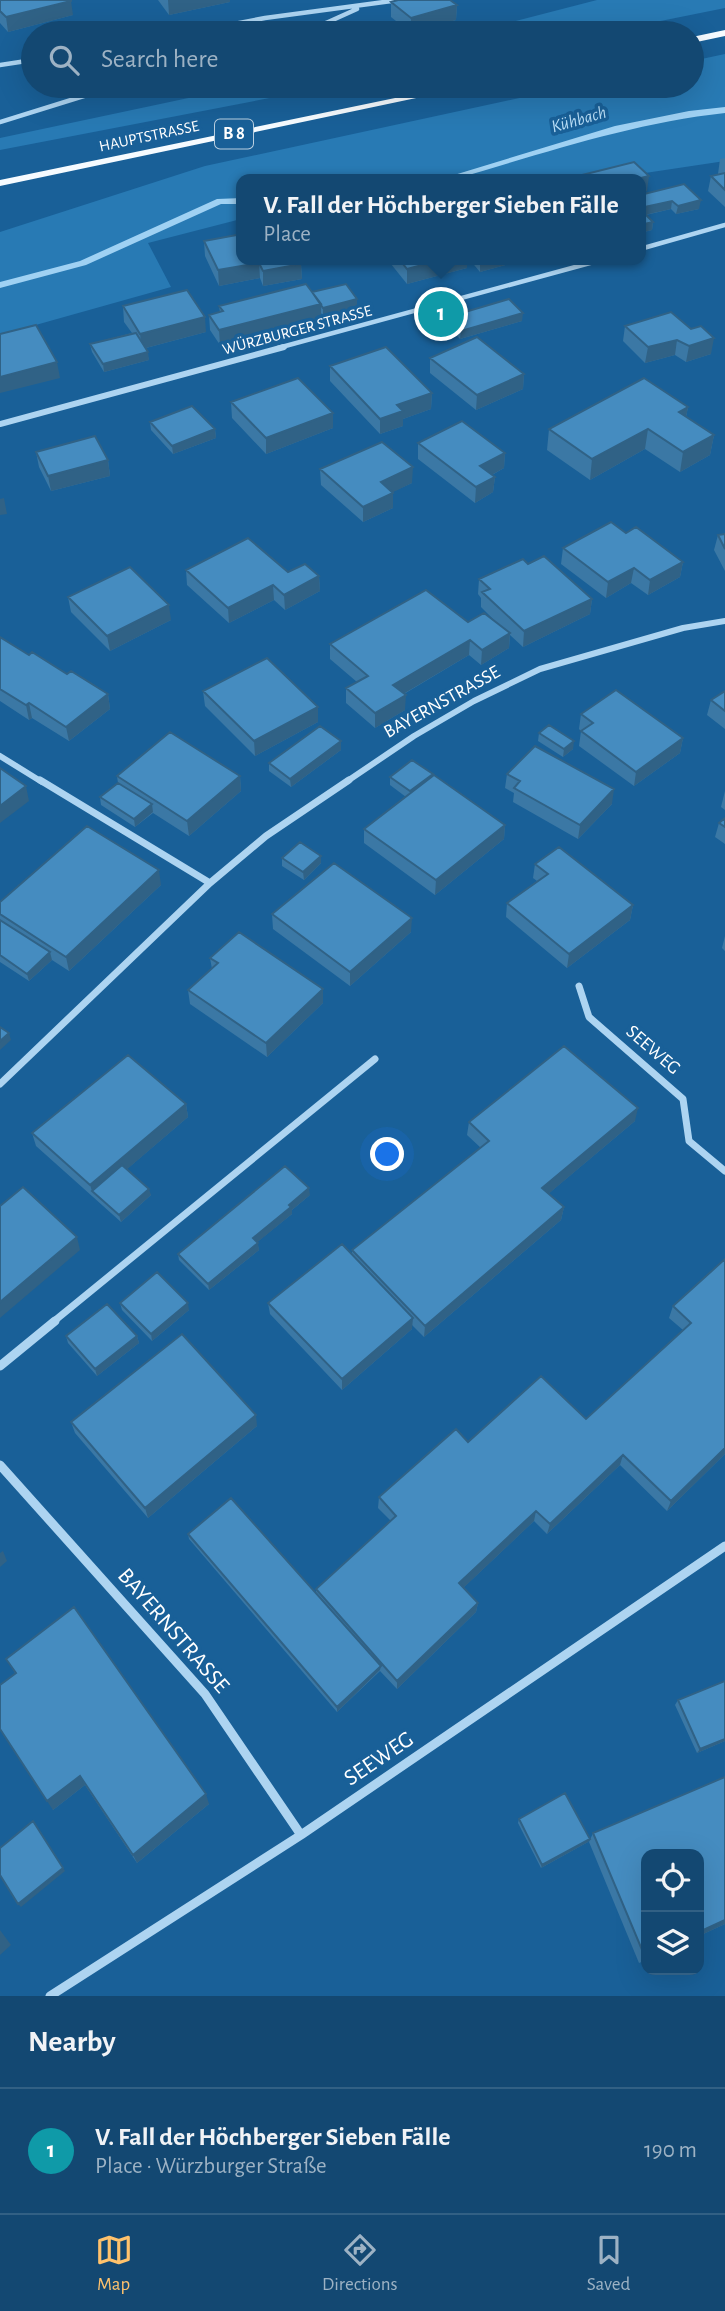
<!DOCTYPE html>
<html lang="en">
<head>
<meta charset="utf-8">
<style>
  :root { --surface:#134872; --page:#1c4f77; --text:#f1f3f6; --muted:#9db2c4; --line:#326084; --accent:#ffc26c }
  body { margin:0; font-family:"Alegreya Sans",sans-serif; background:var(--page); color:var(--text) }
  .controls { position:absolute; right:21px; bottom:21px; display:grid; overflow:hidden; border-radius:14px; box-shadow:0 7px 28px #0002 }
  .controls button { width:63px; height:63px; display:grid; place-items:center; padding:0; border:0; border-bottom:2px solid var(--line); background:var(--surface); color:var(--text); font:35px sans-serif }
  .you { position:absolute; left:388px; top:1155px; width:24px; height:24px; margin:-18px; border:5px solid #fff; border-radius:50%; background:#1a73e8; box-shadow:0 0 0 10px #1a73e833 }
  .badge { display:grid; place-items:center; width:46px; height:46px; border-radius:50%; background:var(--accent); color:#fff; font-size:23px; font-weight:700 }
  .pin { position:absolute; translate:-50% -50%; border:4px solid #fff; box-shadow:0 2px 7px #0006 }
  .popup { position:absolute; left:236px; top:174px; width:410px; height:91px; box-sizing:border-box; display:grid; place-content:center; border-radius:14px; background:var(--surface); filter:drop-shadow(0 2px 5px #0005); font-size:23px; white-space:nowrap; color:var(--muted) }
  .popup b { font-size:26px; color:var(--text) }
  .popup::after { content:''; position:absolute; left:50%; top:100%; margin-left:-14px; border:14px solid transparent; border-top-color:var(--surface) }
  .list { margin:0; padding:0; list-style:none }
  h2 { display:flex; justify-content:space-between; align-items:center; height:91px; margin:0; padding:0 28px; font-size:30px }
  h2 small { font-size:23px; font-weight:400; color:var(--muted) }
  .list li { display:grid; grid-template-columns:46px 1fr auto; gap:21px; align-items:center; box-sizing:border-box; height:126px; padding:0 28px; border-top:2px solid var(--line) }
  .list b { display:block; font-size:26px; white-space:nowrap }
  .list p { margin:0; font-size:23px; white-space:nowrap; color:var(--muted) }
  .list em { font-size:23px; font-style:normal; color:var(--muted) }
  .icon { flex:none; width:38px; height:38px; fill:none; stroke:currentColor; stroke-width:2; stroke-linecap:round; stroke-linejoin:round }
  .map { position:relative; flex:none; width:725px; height:1996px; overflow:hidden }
  .search { position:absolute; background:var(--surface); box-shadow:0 7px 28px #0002; left:21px; right:21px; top:21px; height:77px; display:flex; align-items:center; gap:18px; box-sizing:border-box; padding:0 24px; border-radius:38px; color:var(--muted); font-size:26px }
  .sheet { height:217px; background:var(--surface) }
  nav { display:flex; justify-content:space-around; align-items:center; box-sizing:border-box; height:98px; border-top:2px solid var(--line); background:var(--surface); font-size:19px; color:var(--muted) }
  nav a { display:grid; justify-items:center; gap:4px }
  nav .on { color:var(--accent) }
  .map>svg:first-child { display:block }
  .green { fill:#287ab4 }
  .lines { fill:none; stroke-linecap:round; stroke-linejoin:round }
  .stream { fill:#9fd1f3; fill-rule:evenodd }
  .street-far3 { stroke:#add4f1; stroke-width:4.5 }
  .street-far2 { stroke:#add4f1; stroke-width:6 }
  .street-far1 { stroke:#add4f1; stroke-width:7 }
  .street { stroke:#add4f1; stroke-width:9 }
  .primary { fill:#f6fbff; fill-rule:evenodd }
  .wall { fill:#3b78a5 }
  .shaded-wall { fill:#306286 }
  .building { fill:#458cc0; stroke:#306286; stroke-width:2 }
  .labels { text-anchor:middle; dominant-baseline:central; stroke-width:7; stroke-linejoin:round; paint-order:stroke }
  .far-street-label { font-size:16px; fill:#fff; stroke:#196098 }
  .far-water-label { font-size:18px; font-style:italic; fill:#b9def7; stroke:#196098 }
  .shield { fill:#196098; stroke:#bacfe0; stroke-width:2 }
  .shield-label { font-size:18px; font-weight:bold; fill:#fff }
  .street-label { font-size:19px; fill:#fff; stroke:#196098 }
  .near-street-label { font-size:23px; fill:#fff; stroke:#196098 }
</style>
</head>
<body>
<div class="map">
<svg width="725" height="1996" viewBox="0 0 725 1996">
  <rect width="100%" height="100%" fill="#196098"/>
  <path class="green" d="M597,0H725V8L601,33H469Z
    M725,54V161L605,179H242L241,219L148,243L171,287L0,335V232L205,166L575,86H692V61Z
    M245,86H332L0,150V138Z"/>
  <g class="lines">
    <path class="stream" d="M725,107V113C632,123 545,153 455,179H441L615,126L689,111Z
      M242,198V204H221L86,265L0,288V282L80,261L217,199Z"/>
    <path class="street-far3" d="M187,33L265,18L399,0
      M292,33L326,23L357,9
      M0,65L33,60
      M0,122L116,86
      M640,249L725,225
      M278,348L601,260"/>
    <path class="street-far2" d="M0,424L284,347
      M0,756L42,782
      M346,782L414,736L474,701L540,669L683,628L725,621"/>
    <path class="street-far1" d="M40,780L210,883
      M579,986L589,1017L683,1099L689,1141L725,1171
      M0,1084L210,883L266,836L349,780
      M53,1322L375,1059"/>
    <path class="street" d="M0,1366L55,1321
      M0,1465L205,1694L301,1835
      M50,1996L301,1835L725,1546"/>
    <path class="primary" d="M725,30V36L692,43V37Z
      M453,86H473L0,186V180Z"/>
  </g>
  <path class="wall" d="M0,0L73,15L8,32L0,23Z
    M158,0H230V2L169,15Z
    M391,2L457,5L456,20L411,33L391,17Z
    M725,158V207L708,191L711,176L718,174L720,159Z
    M684,184L699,209L676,214L671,209L646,215L653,222L652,230L640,233V195Z
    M204,241L301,264L302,279L263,286L260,278L219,286L205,256Z
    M391,260H467V268L407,284L391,264Z
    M470,260H509V264L480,272Z
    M312,292L357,307L323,316L321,313V320L220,345L210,330L209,315L220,312L219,306Z
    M123,306L206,332L146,348L149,360L104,372L92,352L90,344L132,333L124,322Z
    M671,312L711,354L686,362L675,355L645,363L623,341L625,326Z
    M448,317L522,321L460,339L447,325Z
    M430,358L524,374L523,389L476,410L430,373Z
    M330,366L432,393L431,409L403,419V426L380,434L330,381Z
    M231,402L333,413V428L266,454L232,418Z
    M688,407L686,417L714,435L710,455L680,472L645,449L590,480L547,450L549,429Z
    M150,422L215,429L216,438L173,454L151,430Z
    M418,443L505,453L504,468L492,475L495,477L493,492L475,503L418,459Z
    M36,452L108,460L110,476L51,491L39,467Z
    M320,469L412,483L392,492L393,508L363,522L321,485Z
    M626,533L683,562L680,577L648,595L631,583L606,598L561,564L563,548Z
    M725,534V571L714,550L718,535Z
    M528,564L592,599L590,614L523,647L510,635L509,648L481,665L469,655L404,694L405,710L375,728L346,703V688L357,682L330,659V644L468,622L500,626L481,607V598L478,594L479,579Z
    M186,570L288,572L319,576L320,591L285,610L274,600L229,623L187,585Z
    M68,597L171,620L110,651L71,612Z
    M0,637L29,655L108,694L110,709L69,741L32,718L29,720L0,701Z
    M203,691L318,707V722L255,756L205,706Z
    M725,691V729L707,715L711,700Z
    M581,714L683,738L680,753L634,786L579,746L581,731L579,729Z
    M539,733L573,749L563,757L538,741Z
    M341,741V750L291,787L269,771V763Z
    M507,774L612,804L578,839L513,802L514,793L505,788Z
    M117,776H240L241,791L189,836L153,813L135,827L101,805L100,797L118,783Z
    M433,776L505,825L504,839L435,895L364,843V829L406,797L390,785V777Z
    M725,791V810L721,807Z
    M725,818V844L715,837L719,823Z
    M282,858L321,863L304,880L282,866Z
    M535,864L633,905L630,920L567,968L506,917L507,903L537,881L533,878Z
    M161,885L69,971L52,960L29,981L0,962V902Z
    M272,914L411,932L350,986L273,929Z
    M725,936V951L722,948Z
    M210,958L323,1003L267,1057L190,1004L188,990L212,969Z
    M186,1104L188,1117L127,1169L151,1195L121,1222L36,1146L32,1133Z
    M635,1121L548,1194L564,1207L561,1220L424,1337L412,1325V1329L342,1390L270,1314L268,1303L352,1255V1250L481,1148L467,1135L469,1122Z
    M310,1195L292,1210V1214L257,1242L259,1250L209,1290L179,1260L178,1254Z
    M725,1259V1454L667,1511L620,1465L547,1534L534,1521L463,1588L478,1603L476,1612L397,1689L380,1671L337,1712L189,1539L188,1534L316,1594V1589L391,1521L378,1508L379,1497L468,1442L586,1419L683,1330L669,1318L673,1306Z
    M120,1303L189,1310L152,1341L122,1310Z
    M66,1336H137L139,1343L97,1376L68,1343Z
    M71,1422L257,1426L148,1518L75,1433Z
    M6,1659L209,1804L137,1863L85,1785L53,1810L15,1673Z
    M725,1681V1741L697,1753L675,1705L678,1700Z
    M725,1777V1924L699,1936V1854H646V1960L639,1963L589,1842L593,1833Z
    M519,1819L590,1839L588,1842L541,1868L518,1823Z"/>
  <path class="shaded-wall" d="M168,0H230V2L169,15Z
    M71,1L73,15L8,32L6,17Z
    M457,5L456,20L411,33V18Z
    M649,176L647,191L640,193V179H637Z
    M701,200L699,209L676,214L678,206Z
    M672,201L671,209L640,216V208Z
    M653,222L652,230L640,233V225Z
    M441,260H467V268L407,284V269Z
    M494,260H509V264L480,272V263Z
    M259,263L260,278L219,286L218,270Z
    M301,264L302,279L263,286V271Z
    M357,299V307L323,316V308Z
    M321,304V320L220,345L219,330Z
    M523,313L522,321L460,339L461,331Z
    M205,317L206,332L142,349L140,334Z
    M714,338L711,354L686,362L689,346Z
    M677,340L675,355L645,363L648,347Z
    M148,352L149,360L104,372L103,364Z
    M57,362L60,378L0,393V377Z
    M524,374L523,389L476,410L477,395Z
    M432,393L431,409L403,419V426L380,434V419L397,405Z
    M688,407L684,427L679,412Z
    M333,413V428L266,454V438Z
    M215,429L216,438L173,454L172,446Z
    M648,429L645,449L590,480L592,459Z
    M714,435L710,455L680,472L683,452Z
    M505,453L504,468L479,482L480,466Z
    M108,460L110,476L51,491L48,476Z
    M413,467L412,483L381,498V482Z
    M495,477L493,492L475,503L476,487Z
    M393,493V508L363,522V507Z
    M4,498L7,514L0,515V499Z
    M683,562L680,577L648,595L650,580Z
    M634,568L631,583L606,598L608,582Z
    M319,576L320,591L285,610L284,595Z
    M273,585L274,600L229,623L228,608Z
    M592,599L590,614L523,647L524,631Z
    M169,605L171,620L110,651L107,636Z
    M510,633L509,648L481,665L482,650Z
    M470,640L469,655L393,700V685Z
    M108,694L110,709L69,741L66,727Z
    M406,695L405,710L375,728V713Z
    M29,703L32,718L29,720L26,705Z
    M318,707V722L255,756L254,741Z
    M683,738L680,753L634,786L636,772Z
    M341,741V750L291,787L290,779Z
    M574,741L573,749L563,757L564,749Z
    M240,776L241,791L189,836L187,821Z
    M26,786L29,801L0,823V806Z
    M614,789L612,804L578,839L580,825Z
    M152,804L153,812L135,827L134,819Z
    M505,825L504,839L435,895L436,880Z
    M321,856V863L304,880L303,872Z
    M159,870L161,885L69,971L66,957Z
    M633,905L630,920L567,968L569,954Z
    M412,918L411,932L350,986V972Z
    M50,952L52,960L29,981L27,974Z
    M323,989V1003L267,1057L266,1043Z
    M9,1033L11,1040L0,1050V1041Z
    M186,1104L188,1117L97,1195L92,1191L94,1197L90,1185Z
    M638,1108L635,1121L540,1201L542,1188Z
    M309,1188L310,1195L292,1210V1214L254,1245L253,1238L289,1205Z
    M149,1189L151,1195L121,1222L119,1215Z
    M564,1207L561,1220L424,1337L425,1326Z
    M77,1237L80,1250L0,1318V1302Z
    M258,1243L259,1250L209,1290L208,1284Z
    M188,1303L189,1310L152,1341L151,1334Z
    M413,1318L412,1329L342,1390V1379Z
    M137,1336L139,1343L97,1376L95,1369Z
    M256,1415L257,1426L148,1518L145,1508Z
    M725,1448V1454L667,1511L671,1501Z
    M623,1455L620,1465L547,1534L550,1524Z
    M536,1511L534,1521L458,1593L459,1583Z
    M3,1551L7,1561L0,1567V1553Z
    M478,1603L476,1612L397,1689V1681Z
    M381,1666L380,1670L337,1712V1707Z
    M725,1739V1741L697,1753L700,1749Z
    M80,1776L85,1785L53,1810L47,1801Z
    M206,1794L209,1804L137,1863L133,1855Z
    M33,1821L65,1871L21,1907L18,1904Z
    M590,1839L588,1842L541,1868L542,1865Z
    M725,1920V1924L699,1936V1932Z
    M0,1930L11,1945L0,1955Z"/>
  <path class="building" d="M0,0H71V1L6,17L0,11Z
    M398,0H450L457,5L411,18L391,2Z
    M634,162L649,176L637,179H566Z
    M725,173V190L711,176Z
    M684,184L701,200L678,206L672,201L640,208V195Z
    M640,209L653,222L640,225Z
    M242,234V260H299L301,264L263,271L259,263L218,270L204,241Z
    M400,260H441L407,269Z
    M477,260H494L480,263Z
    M306,284L321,304L219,330L209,315L223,311L219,306Z
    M346,284L357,299L323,308L312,292Z
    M187,290L205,317L140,334L123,306Z
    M509,299L523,313L461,331L448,317Z
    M671,312L691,329L701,326L714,338L689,346L677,340L648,347L625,326Z
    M36,325L57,362L0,377V334Z
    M136,333L148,352L103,364L90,344Z
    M477,337L524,374L477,395L430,358Z
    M386,347L432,393L397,405L403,411L380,419L330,366Z
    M298,378L333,413L266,438L231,402Z
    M644,378L688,407L679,412L714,435L683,452L648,429L592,459L549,429Z
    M192,406L215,429L172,446L150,422Z
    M462,421L505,453L480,466L495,477L476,487L418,443Z
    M95,436L108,460L48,476L36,452Z
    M382,442L413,467L381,482L393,493L363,507L320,469Z
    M611,522L626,533L636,527L683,562L650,580L634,568L608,582L563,548Z
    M725,534V549L718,535Z
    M248,538L288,572L305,564L319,576L284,595L273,585L228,608L186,570Z
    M544,556L592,599L524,631L482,592L490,589L479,579L523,559L528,564Z
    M130,567L169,605L107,636L68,597Z
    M426,590L468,622L484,613L510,633L482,650L470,640L393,685L406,695L375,713L346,688L368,676L330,644Z
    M0,637L29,655L32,652L67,674L71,671L108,694L66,727L29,703L26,705L0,689Z
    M267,658L318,707L254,741L203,691Z
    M616,690L683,738L636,772L581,731L593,723L581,714Z
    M725,691V711L711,700Z
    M549,725L574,741L564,749L539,733Z
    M320,726L341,741L290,779L269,763Z
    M170,732L240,776L187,821L117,776Z
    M535,746L614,789L580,825L514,788L520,781L507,774Z
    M412,760L433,774L410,791L390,777Z
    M0,768L26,786L0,806Z
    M434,775L505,825L436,880L364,829Z
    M118,783L152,804L134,819L100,797Z
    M725,818V827L719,823Z
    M87,826L159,870L66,957L0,914V902Z
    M300,842L321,856L303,872L282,858Z
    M559,847L633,905L569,954L507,903L548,874L535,864Z
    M334,863L412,918L350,972L272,914Z
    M0,920L50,952L27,974L0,955Z
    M239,932L323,989L266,1043L188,990L218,963L210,958Z
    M0,1027L9,1033L0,1041Z
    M564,1046L638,1108L542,1188L564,1207L425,1326L352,1250L489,1141L469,1122Z
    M128,1055L186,1104L90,1185L32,1133Z
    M122,1165L149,1189L119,1215L92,1191Z
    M285,1166L309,1188L289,1205L291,1207L253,1238L258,1243L208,1284L178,1254Z
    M23,1187L77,1237L0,1302V1206Z
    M342,1244L413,1318L342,1379L268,1303Z
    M725,1259V1448L671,1501L623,1455L550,1524L536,1511L459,1583L478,1603L397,1681L316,1589L396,1516L379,1497L456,1429L468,1442L541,1376L586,1419L691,1323L673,1306Z
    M157,1272L188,1303L151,1334L120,1303Z
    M107,1304L137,1336L95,1369L66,1336Z
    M182,1334L256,1415L145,1508L71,1422Z
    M231,1498L381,1666L337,1707L188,1534Z
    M74,1607L206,1794L133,1855L80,1776L47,1801L0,1729V1685L16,1673L6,1659Z
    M725,1681V1739L700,1749L678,1700Z
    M725,1777V1920L699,1932V1854H646V1956L645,1957L593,1833Z
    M565,1793L590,1839L542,1865L519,1819Z
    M33,1821L63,1868L18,1904L0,1875V1848Z"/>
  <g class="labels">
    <g class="far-street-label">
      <text transform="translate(149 136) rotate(-12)">HAUPTSTRASSE</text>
      <text transform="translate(297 330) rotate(-15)">WÜRZBURGER STRASSE</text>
    </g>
    <g class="far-water-label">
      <text transform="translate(579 120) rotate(-16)">Kühbach</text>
    </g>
    <rect class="shield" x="215" y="119.5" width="38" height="29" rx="5"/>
    <g class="shield-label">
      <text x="234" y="134">B 8</text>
    </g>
    <g class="street-label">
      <text transform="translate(442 702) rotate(-29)">BAYERNSTRASSE</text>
      <text transform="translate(653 1050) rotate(41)">SEEWEG</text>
    </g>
    <g class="near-street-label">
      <text transform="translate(173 1631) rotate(49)">BAYERNSTRASSE</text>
      <text transform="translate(379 1759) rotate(-34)">SEEWEG</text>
    </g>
  </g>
</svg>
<div class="controls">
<button><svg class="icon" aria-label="locate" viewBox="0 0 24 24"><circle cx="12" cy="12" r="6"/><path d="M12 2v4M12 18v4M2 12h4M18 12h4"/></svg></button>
<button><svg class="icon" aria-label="layers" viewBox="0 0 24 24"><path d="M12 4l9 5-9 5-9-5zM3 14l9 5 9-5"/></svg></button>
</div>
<div class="you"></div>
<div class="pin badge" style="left:441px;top:314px;background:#0f9aa8">1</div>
<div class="popup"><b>V. Fall der Höchberger Sieben Fälle</b>Place</div>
<div class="search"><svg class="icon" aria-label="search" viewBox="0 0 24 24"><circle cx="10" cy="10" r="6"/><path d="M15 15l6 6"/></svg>Search here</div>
</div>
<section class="sheet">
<h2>Nearby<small></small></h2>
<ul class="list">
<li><span class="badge" style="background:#0f9aa8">1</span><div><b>V. Fall der Höchberger Sieben Fälle</b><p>Place · Würzburger Straße</p></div><em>190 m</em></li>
</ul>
</section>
<nav>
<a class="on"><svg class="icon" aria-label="map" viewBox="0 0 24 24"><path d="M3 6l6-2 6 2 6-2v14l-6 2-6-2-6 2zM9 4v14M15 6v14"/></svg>Map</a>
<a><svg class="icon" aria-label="directions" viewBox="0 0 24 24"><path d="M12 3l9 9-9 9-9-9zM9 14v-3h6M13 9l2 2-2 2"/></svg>Directions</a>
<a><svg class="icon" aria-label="saved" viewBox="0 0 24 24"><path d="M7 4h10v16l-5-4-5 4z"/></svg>Saved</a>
</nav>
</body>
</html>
